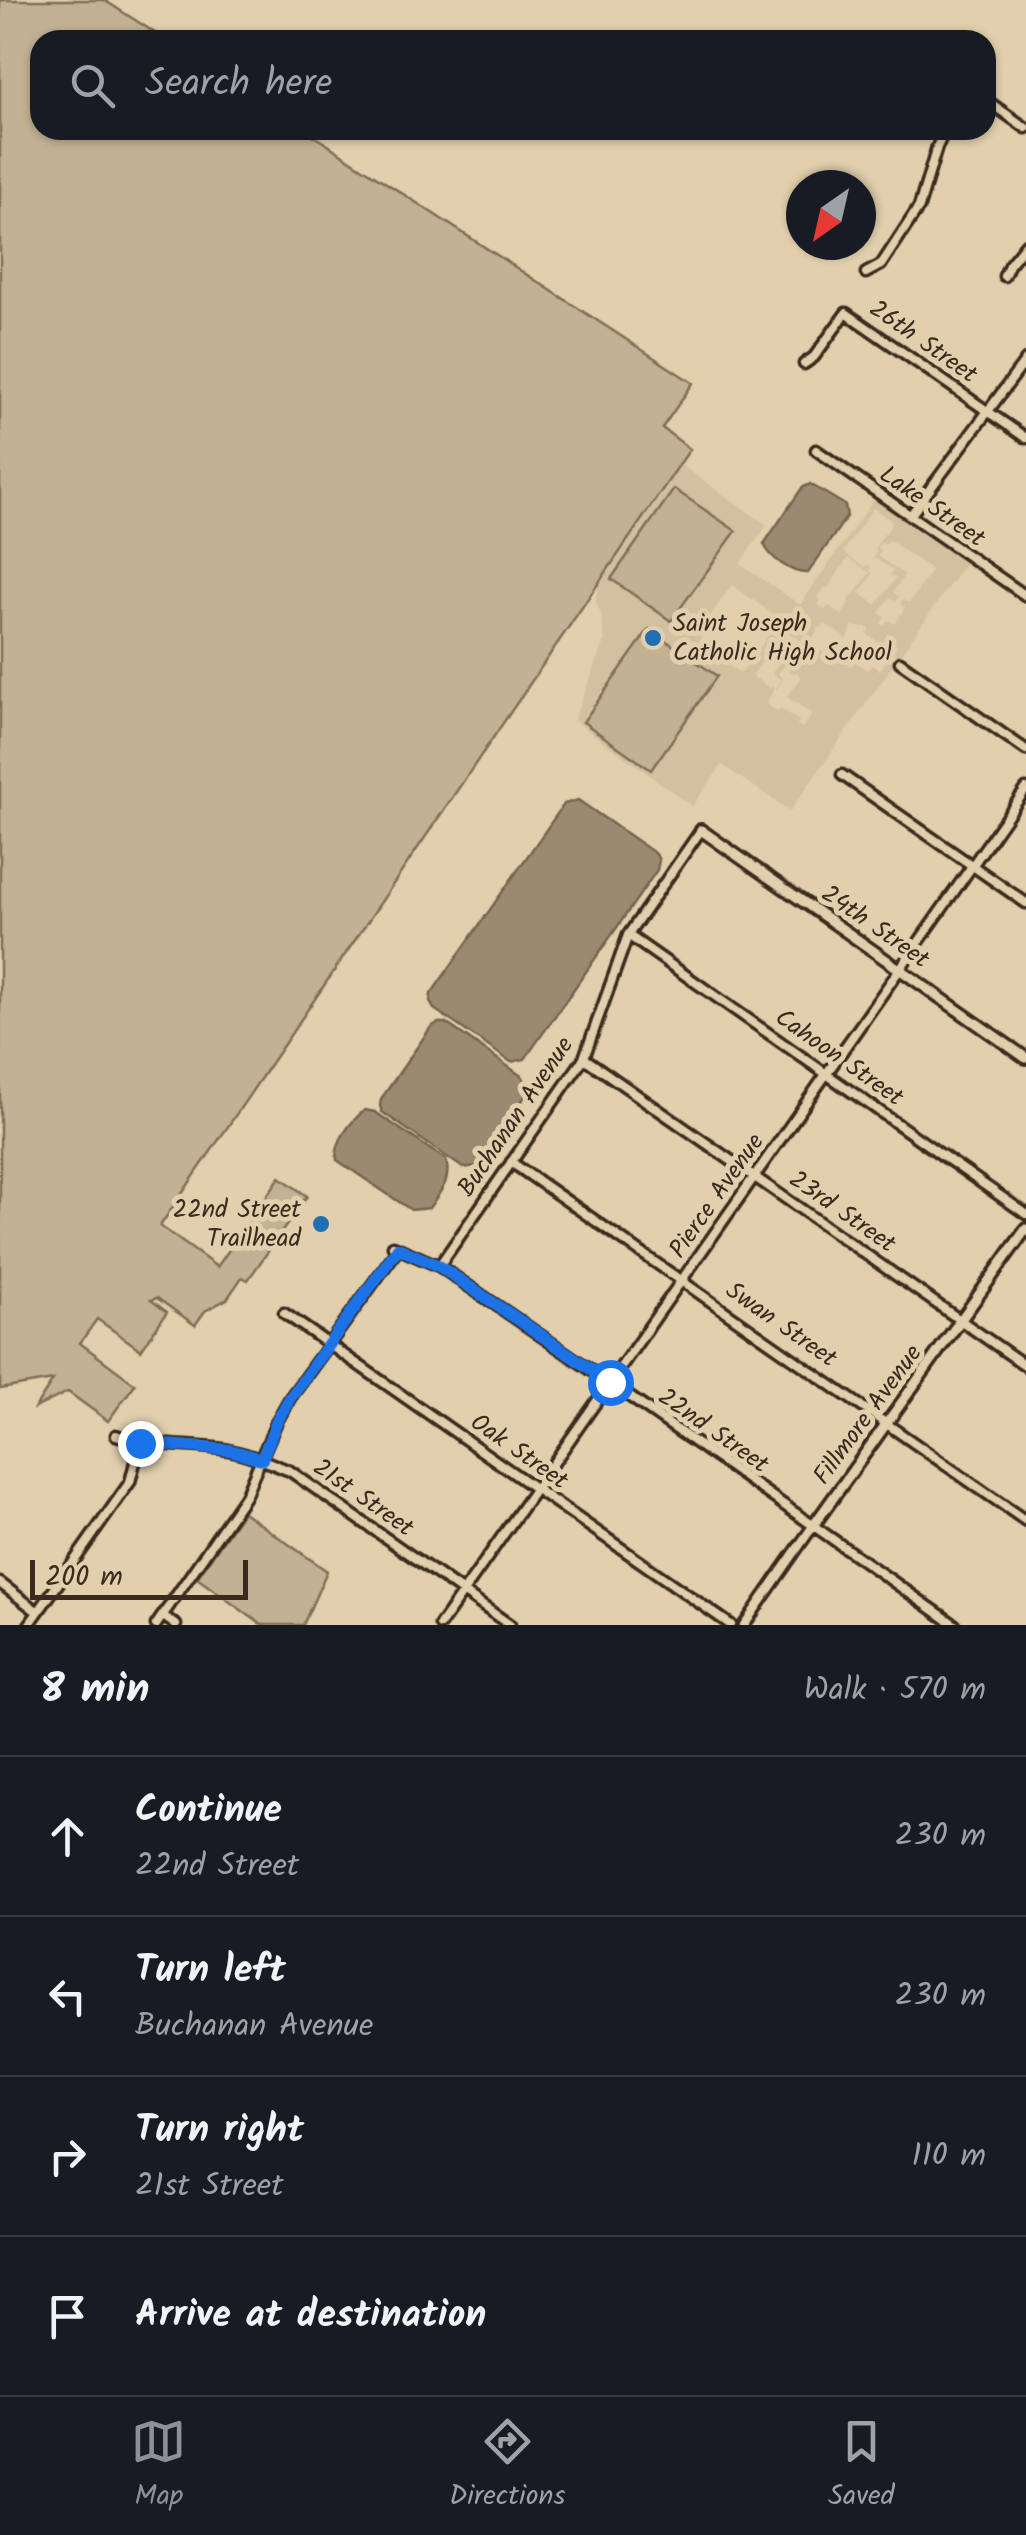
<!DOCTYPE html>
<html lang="en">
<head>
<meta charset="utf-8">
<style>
  :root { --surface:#171b24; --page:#20242c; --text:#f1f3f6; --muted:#9ea1a6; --line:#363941; --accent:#8c9099 }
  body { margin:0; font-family:Kalam,sans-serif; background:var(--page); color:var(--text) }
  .compass { position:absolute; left:786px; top:170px; width:90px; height:90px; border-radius:50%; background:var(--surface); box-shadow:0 2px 8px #0004; rotate:214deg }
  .scale { position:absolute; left:30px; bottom:25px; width:218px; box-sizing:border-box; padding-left:10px; border:5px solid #3b2a1e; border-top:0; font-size:28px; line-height:35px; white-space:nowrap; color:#3b2a1e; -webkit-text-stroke:8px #e1cfad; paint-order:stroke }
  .stop { position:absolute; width:30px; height:30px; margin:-22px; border:8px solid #1a73e8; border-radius:50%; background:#fff }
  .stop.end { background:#1a73e8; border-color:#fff; box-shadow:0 2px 10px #0008 }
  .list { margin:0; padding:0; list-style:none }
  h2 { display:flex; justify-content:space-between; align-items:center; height:130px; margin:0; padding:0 40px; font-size:42px }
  h2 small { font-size:32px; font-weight:400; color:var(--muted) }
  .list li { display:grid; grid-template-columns:65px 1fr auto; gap:30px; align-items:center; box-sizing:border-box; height:160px; padding:0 40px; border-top:2px solid var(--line) }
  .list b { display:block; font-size:38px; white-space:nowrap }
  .list p { margin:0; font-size:32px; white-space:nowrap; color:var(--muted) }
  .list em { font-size:32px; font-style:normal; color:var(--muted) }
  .icon { flex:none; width:55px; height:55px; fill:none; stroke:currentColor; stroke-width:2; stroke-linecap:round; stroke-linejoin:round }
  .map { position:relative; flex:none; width:1026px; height:1625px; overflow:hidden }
  .search { position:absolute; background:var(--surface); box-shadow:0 2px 8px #0004; left:30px; right:30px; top:30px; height:110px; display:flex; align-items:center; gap:25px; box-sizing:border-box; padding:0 35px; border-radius:30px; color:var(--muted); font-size:38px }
  .sheet { height:770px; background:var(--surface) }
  nav { display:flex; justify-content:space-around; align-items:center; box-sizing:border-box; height:140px; border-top:2px solid var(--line); background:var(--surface); font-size:28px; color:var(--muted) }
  nav a { display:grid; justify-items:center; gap:5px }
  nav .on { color:var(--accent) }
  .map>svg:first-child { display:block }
  .built { fill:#d2c0a0; fill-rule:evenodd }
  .green { fill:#c3b193; stroke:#7f6e58; stroke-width:2.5 }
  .water { fill:#9b8a71; stroke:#756450; stroke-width:2.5 }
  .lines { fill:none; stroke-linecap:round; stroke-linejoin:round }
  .minor-casing { stroke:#3b2a1e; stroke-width:15 }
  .tertiary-casing { stroke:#3b2a1e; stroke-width:16 }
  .minor { stroke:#e1cfad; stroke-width:8 }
  .tertiary { stroke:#e1cfad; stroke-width:9 }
  .route { stroke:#1a73e8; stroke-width:12 }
  .poi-dot { fill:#1f6fb2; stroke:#e1cfad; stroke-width:4 }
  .labels { text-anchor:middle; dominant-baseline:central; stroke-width:10; stroke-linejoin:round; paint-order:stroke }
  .street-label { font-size:25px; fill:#3b2a1e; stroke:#e1cfad }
  .poi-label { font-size:25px; fill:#3b2a1e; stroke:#e1cfad; text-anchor:start }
</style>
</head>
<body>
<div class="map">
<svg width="1026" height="1625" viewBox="0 0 1026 1625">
  <rect width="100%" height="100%" fill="#e1cfad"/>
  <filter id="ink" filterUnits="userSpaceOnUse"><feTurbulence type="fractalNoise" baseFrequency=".01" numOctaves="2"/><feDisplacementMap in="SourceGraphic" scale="20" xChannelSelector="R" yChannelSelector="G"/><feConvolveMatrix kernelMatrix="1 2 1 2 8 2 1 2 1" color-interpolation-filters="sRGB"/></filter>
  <g filter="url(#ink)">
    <path class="built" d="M681,465L767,525L740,564L800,605L874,499L965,563L790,811L722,765L692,806L574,720L605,641L601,614L596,601L598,586ZM873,508L893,522L874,549L877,552L873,557L893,570L891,575L896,578L876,605L860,593L873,573L869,570L871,567L867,564L864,567L843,552ZM889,540L932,570L909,603L902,600L900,604L905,608L895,624L888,620L884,626L881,623L885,617L879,613L890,597L896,601L899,597L893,592L905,575L877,556L881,551L877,548L881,543L885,545ZM848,558L870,573L848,602L849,604L842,615L829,606L825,610L818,605L821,600L818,597L825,587L828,588ZM732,585L780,619L741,674L705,650L701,643V636L698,632ZM825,624L847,639L853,625L862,628L864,626L870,629L867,634L880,643L884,644L888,639L897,645L893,652L897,655L892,662L888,659L880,670L872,665L867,670L855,661L850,666L838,656L835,660L811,644L818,627L821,628ZM785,630L801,641L791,656L786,653L772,673L782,681L776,689L772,686L770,688L752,676ZM784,666L794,673L797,672L801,678L787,697L812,714L803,728L797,725L799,721L780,708L777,711L766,704L774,689L784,678L780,677L778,673Z"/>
    <path class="green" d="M0,0H104L166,40H40V130H305L693,383L662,428L690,449L160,1226L217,1267L280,1177L307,1196L248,1280L242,1277L227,1299L205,1311L195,1325L157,1298L151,1300L167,1312L141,1350L97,1319L80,1343L135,1384L108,1421L68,1392L35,1408L53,1380L0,1389Z
      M674,489L736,531L671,621L611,579Z
      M649,629L717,676L651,770L583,722Z
      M243,1512L327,1571L303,1625H262L197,1578Z"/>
    <path class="water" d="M810,484L845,505L847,516L808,573C792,574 770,558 764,544L802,488Z
      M578,800L656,854L659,860L657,870L525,1059L511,1062L434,1009L430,1002L431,994L564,804Z
      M438,1023H446L523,1077L527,1087L526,1095L476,1166L463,1168L382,1112L380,1106L381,1099L431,1027Z
      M365,1110L375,1112L446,1160C452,1180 440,1192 429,1208L411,1210L337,1160C334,1142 351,1121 365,1110Z"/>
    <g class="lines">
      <g class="minor-casing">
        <path id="minor" d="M986,100L1026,128
          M866,273L881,265L919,207L937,147L945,130
          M1004,276L1009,265L1026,244
          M804,364L814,357L846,313L1026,438
          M816,450L1026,596
          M910,516L1026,360
          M900,662L1026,750
          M842,775L1026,903
          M628,935L1026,1214
          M584,1058L1026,1366
          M511,1162L1026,1521
          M393,1246L439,1266L610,1383L955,1625
          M439,1266L584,1058L628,935L701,830
          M284,1313L731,1625
          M116,1435C155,1448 189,1444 229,1450C250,1454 270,1463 290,1471L510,1625
          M0,1583L38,1612
          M163,1616L176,1625
          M29,1625L130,1482L140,1443
          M156,1625L245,1496L277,1421L290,1398L398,1249
          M440,1625L1026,789
          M744,1625L813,1526"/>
      </g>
      <g class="tertiary-casing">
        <path id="tertiary" d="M701,830L1026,1058
          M813,1526L1026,1229"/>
      </g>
      <use href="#minor" class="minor"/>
      <use href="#tertiary" class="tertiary"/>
    </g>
  </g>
  <g class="lines" filter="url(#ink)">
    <path class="route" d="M140,1443L230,1450L262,1459L277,1421L290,1398L398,1248L439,1266L610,1382"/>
  </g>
  <g class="poi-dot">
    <circle cx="653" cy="638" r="10"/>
    <circle cx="321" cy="1224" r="10"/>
  </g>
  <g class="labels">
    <g class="street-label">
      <text transform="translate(923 342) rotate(35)">26th Street</text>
      <text transform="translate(932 507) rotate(35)">Lake Street</text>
      <text transform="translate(875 927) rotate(35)">24th Street</text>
      <text transform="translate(839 1058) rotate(35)">Cahoon Street</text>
      <text transform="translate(516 1117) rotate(-56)">Buchanan Avenue</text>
      <text transform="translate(717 1196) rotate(-55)">Pierce Avenue</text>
      <text transform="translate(842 1212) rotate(35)">23rd Street</text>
      <text transform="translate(781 1325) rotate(35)">Swan Street</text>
      <text transform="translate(868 1415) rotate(-54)">Fillmore Avenue</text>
      <text transform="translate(713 1431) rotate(35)">22nd Street</text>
      <text transform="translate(519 1452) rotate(35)">Oak Street</text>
      <text transform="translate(363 1498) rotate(35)">21st Street</text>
    </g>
    <g class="poi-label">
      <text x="673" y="624">Saint Joseph<tspan x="673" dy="29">Catholic High School</tspan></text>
      <text x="301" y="1210" text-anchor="end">22nd Street<tspan x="301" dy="29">Trailhead</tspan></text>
    </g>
  </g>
</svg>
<svg class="compass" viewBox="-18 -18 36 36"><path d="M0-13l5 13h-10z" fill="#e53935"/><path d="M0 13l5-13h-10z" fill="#9ea1a6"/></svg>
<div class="scale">200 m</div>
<div class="stop" style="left:610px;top:1382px"></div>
<div class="stop end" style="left:140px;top:1443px"></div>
<div class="search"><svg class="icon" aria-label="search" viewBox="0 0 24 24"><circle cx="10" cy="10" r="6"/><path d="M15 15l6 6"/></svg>Search here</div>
</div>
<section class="sheet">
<h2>8 min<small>Walk · 570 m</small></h2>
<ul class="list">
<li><svg class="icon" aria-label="ahead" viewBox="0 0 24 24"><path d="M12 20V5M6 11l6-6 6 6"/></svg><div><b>Continue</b><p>22nd Street</p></div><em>230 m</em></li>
<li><svg class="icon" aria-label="left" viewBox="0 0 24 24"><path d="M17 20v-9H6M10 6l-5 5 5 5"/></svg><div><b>Turn left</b><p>Buchanan Avenue</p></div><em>230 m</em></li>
<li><svg class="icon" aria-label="right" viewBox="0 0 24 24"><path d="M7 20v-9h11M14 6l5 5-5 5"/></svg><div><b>Turn right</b><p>21st Street</p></div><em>110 m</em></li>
<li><svg class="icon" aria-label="arrive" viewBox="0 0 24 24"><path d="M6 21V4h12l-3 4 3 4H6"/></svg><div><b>Arrive at destination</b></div></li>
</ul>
</section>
<nav>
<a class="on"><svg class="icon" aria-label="map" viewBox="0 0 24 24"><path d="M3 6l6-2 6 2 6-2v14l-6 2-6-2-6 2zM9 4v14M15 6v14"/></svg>Map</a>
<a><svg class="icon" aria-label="directions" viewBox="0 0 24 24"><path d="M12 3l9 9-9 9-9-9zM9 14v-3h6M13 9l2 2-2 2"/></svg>Directions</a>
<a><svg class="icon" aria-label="saved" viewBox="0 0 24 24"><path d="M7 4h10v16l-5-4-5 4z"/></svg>Saved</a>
</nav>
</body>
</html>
